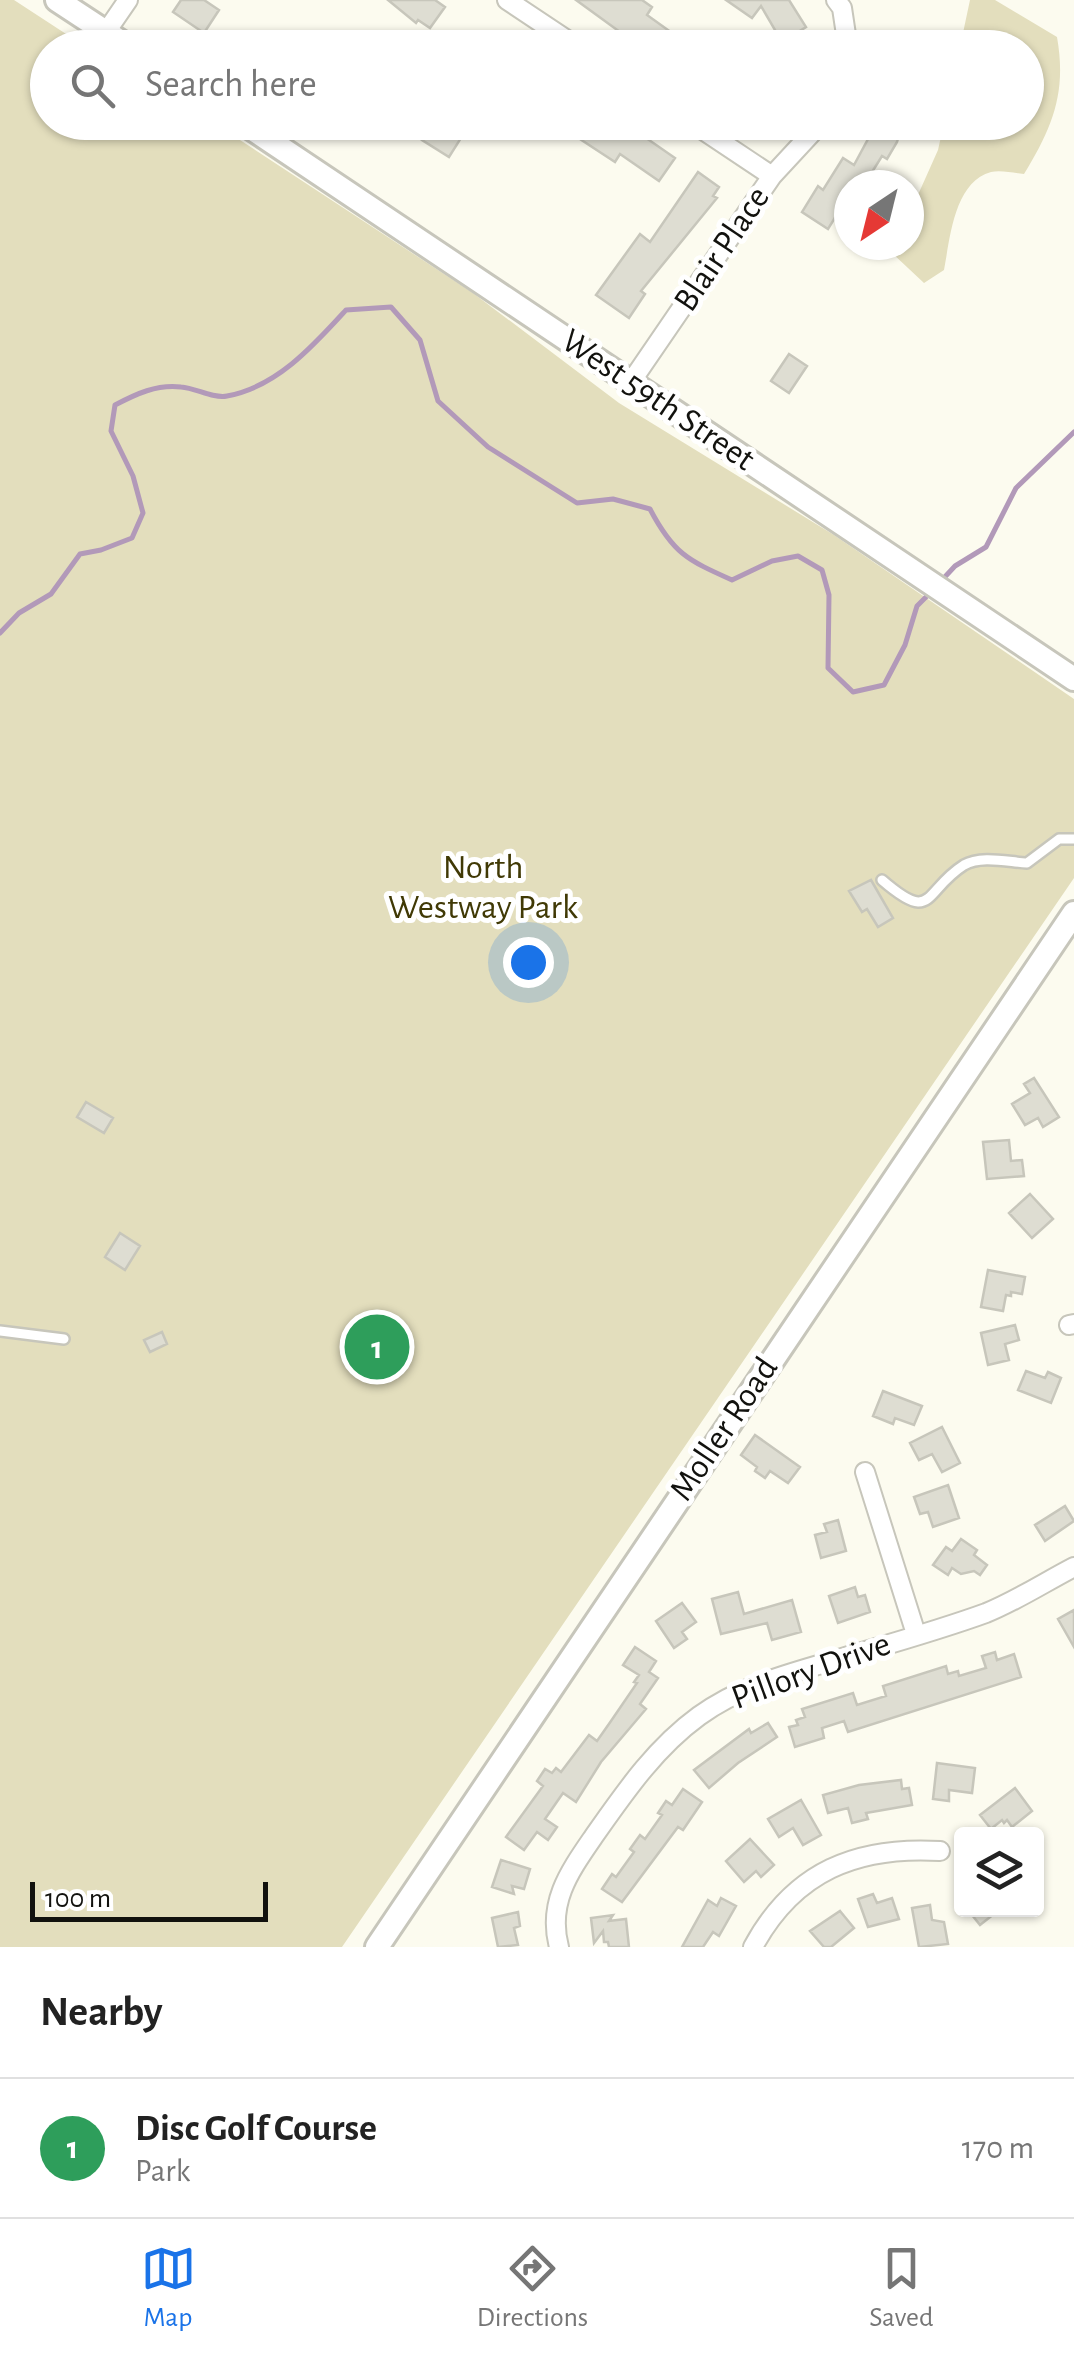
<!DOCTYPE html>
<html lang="en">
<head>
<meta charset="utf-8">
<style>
  :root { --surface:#fff; --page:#f2f2f2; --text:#222; --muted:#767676; --line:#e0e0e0; --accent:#1a73e8 }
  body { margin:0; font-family:"Alegreya Sans",sans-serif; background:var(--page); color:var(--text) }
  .controls { position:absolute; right:30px; bottom:30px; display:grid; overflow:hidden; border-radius:10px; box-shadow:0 2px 8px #0004 }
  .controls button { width:90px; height:90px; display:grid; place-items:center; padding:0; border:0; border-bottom:2px solid var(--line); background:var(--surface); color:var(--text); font:50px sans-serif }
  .compass { position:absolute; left:834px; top:170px; width:90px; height:90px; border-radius:50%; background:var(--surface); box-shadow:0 2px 8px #0004; rotate:215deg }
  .scale { position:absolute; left:30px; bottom:25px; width:238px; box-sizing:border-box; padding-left:10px; border:5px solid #12120e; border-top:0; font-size:28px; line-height:35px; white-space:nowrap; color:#12120e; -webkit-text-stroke:8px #fff; paint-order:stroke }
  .you { position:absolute; left:528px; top:962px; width:35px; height:35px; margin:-25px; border:8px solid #fff; border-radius:50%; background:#1a73e8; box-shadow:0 0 0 15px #1a73e833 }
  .badge { display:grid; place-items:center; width:65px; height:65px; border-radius:50%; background:var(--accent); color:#fff; font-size:32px; font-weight:700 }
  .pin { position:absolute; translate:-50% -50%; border:5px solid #fff; box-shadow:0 2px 10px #0006 }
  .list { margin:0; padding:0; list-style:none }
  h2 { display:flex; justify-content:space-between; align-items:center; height:130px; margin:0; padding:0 40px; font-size:42px }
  h2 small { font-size:32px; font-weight:400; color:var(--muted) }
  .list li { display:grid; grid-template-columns:65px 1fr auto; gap:30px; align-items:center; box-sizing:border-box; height:140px; padding:0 40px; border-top:2px solid var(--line) }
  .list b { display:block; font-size:38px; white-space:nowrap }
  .list p { margin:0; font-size:32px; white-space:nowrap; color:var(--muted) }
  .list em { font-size:32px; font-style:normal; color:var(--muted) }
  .icon { flex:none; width:55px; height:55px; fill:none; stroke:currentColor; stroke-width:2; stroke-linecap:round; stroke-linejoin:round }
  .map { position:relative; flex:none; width:1074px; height:1947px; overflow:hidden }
  .search { position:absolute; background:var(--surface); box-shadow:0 2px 8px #0004; left:30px; right:30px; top:30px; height:110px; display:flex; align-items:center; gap:25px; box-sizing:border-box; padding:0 35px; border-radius:55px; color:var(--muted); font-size:38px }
  .sheet { height:270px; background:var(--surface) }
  nav { display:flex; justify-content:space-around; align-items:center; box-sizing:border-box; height:140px; border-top:2px solid var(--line); background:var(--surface); font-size:28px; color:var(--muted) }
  nav a { display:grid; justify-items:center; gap:5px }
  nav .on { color:var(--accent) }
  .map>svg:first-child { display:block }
  .green { fill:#e3debd }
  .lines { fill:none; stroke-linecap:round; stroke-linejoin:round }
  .stream { stroke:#b299b9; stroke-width:5 }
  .building { fill:#deddd2; stroke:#c7c6bb; stroke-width:2.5 }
  .service-casing { stroke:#c7c6bb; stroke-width:14 }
  .minor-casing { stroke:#c7c6bb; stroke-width:22 }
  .tertiary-casing { stroke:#c7c6bb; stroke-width:28 }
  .service { stroke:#fff; stroke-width:9 }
  .minor { stroke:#fff; stroke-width:18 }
  .tertiary { stroke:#fff; stroke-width:22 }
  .labels { text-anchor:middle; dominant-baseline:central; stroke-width:10; stroke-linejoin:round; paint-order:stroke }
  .street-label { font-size:35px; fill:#12120e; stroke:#fff }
  .park-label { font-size:35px; fill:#403905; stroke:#fff }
</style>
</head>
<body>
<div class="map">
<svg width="1074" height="1947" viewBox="0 0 1074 1947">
  <rect width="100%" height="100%" fill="#fcfbef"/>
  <path class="green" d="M0,0H14L86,47L48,48V122L214,123L473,293L619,403L834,535L1074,699V878L342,1947H0Z
    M970,0H995L1057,37C1067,93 1052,128 1024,174C1014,173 1001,170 991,172C954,182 950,239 944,270L924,283L892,253L896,245H909V215L938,150L944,123L1026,122V48L960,47Z"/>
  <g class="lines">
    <path class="stream" d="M942,580L955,566L986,547L1016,488L1074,432
      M0,633L19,613L51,594L80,554L101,550L132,538L143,513L133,476L111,431L115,405C136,394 157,384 181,387C196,388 213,399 227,396C277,387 314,345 346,310L391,307L420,340L438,401L488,447L577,503L613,499L650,509C673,553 687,560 732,580L772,561L798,556L822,570L829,595L828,668L853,692L884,685L905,645L917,606L931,592"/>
  </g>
  <path class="building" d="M181,0H204L219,10L204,33L173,12Z
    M388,0H435L445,7L430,28L418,20L416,23Z
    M576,0H642L652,7L647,15L693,48H642Z
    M726,0H789L806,27L782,42L761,6L752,18Z
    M410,122H456L450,131L461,138L449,157L422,140L427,132Z
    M554,122H623L675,158L659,181L620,154L615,162Z
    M870,122H889L886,128L899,135L897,142L887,159L882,156L864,185H849V195L828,229L802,212L818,186L823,190L843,158L854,165L868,139L864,133Z
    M698,172L719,187L713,196L717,198L641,291L645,294L629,318L596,295L640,234L650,242Z
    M789,354L807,366L789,393L771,381Z
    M871,880L893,918L878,927L867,909L862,912L849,891Z
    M1034,1078L1059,1117L1043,1127L1038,1118L1025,1125L1012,1104L1030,1093L1024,1084Z
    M86,1102L113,1118L104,1133L77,1117Z
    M1009,1140L1011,1161L1022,1160L1024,1176L987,1179L983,1142Z
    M1030,1194L1053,1219L1032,1238L1009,1213Z
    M120,1233L140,1246L125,1270L105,1257Z
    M988,1270L1025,1277L1022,1294L1011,1292V1296L1006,1295L1003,1311L981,1307Z
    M1015,1325L1019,1340L1005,1344L1009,1360L988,1365L981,1333Z
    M162,1332L167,1344L150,1352L144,1340Z
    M1026,1371L1045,1378L1048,1372L1061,1378L1051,1403L1018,1390Z
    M883,1391L922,1406L914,1425L895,1418L893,1424L873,1416Z
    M942,1427L960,1463L942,1472L932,1454L919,1460L910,1443Z
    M755,1435L800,1467L788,1483L770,1471L765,1478L755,1471L757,1467L741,1455Z
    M948,1485L959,1518L933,1527L928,1512L920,1514L914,1497Z
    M1065,1506L1074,1521L1045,1541L1035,1525Z
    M838,1520L846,1551L821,1558L815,1535L827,1532L824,1524Z
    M961,1539L977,1550L974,1555L987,1565L980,1575L974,1571L961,1574L952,1568L948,1575L933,1565L946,1547L952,1551Z
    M855,1587L858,1597L865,1595L870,1612L838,1623L829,1596Z
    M738,1592L744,1614L792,1600L801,1632L772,1640L767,1623L721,1634L712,1599Z
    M682,1603L696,1622L682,1632L687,1639L674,1648L656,1621Z
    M1074,1610V1647L1058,1619Z
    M635,1647L656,1661L649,1672L658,1678L640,1704L646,1709L601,1762L576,1802L563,1793L545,1819L557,1827L548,1840L537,1832L524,1850L506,1837L543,1786L537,1781L545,1769L552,1773L556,1768L561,1772L589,1735L597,1741L611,1721L637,1683L634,1682L639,1675L623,1665Z
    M995,1652L997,1660L1014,1654L1021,1677L848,1732L844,1721L822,1728L824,1738L795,1747L789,1727L798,1725L796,1720L805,1717L802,1709L853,1693L857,1705L886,1696L883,1686L946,1666L948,1674L958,1671L959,1676L986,1668L982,1656Z
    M768,1723L777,1737L738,1763L709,1788L694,1770L749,1729L751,1733Z
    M937,1763L975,1768L972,1793L949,1790V1801L933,1799Z
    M901,1780L902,1789L909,1788L912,1805L866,1813L868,1819L852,1823L848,1808L828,1813L823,1795L859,1785Z
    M1015,1788L1032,1811L1012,1827L1007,1820L1004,1823L1002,1820L991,1829L980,1815Z
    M683,1789L702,1802L683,1830L678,1827L622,1902L602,1889L612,1874L616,1877L634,1852L630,1849L640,1835L645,1839L662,1815L658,1813L666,1801L672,1805Z
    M801,1800L821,1835L803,1845L793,1828L779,1837L768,1819Z
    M750,1839L774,1865L761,1877L756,1871L744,1882L726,1861Z
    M501,1860L530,1869L524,1889L512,1886L514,1894L492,1887Z
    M873,1894L877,1903L892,1898L899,1919L868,1927L858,1899Z
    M721,1898L736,1906L719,1936L713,1932L703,1947H682L708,1900L717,1906Z
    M930,1905L932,1920L944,1922L948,1944L919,1947L912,1908Z
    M968,1910H999L980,1925Z
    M840,1911L854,1928L831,1947H824L810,1931Z
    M518,1912L520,1926L514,1928L518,1945L498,1947L492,1918Z
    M613,1915L609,1921L626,1919L629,1947H609L608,1942H604L603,1931L594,1943L591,1918Z"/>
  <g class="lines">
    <g class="service-casing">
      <path id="service" d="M882,880C934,925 923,891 964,865C981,855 1008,862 1027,863L1059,839H1074
        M0,1331L64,1339"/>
    </g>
    <g class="minor-casing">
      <path id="minor" d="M507,0L579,48
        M836,0L842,8L848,48
        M106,32L128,0
        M691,122L772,176
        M631,382L772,176L822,122
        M1069,1325L1074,1324
        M865,1472L916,1634
        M559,1947C547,1902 570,1871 594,1836C625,1792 655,1748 699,1716C738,1688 780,1676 825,1663C878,1647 934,1632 986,1613C1016,1601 1045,1582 1074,1567
        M753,1947C794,1871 857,1846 940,1851"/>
    </g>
    <g class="tertiary-casing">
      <path id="tertiary" d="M57,0L130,48
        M242,122L1074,679
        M377,1947L1074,913"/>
    </g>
    <use href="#service" class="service"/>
    <use href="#minor" class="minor"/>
    <use href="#tertiary" class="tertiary"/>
  </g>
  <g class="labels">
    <g class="street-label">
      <text transform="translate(722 249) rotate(-56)">Blair Place</text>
      <text transform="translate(658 400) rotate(34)">West 59th Street</text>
      <text transform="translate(724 1429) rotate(-56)">Moller Road</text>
      <text transform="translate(811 1671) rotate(-20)">Pillory Drive</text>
    </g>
    <g class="park-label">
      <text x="483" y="867">North<tspan x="483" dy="40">Westway Park</tspan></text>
    </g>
  </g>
</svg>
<div class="controls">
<button><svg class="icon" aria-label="layers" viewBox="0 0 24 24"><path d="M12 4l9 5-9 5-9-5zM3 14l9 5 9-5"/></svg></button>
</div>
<svg class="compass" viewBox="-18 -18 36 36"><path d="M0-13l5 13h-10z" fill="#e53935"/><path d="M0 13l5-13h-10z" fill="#767676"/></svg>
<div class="scale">100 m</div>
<div class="you"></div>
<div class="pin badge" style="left:377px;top:1347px;background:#2e9e5b">1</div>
<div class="search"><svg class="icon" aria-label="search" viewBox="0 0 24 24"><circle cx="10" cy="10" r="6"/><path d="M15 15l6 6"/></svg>Search here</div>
</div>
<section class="sheet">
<h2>Nearby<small></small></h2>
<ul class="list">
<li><span class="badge" style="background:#2e9e5b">1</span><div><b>Disc Golf Course</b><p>Park</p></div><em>170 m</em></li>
</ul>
</section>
<nav>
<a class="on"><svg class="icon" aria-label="map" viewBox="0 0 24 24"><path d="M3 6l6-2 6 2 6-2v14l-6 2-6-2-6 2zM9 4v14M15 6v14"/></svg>Map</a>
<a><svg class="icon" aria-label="directions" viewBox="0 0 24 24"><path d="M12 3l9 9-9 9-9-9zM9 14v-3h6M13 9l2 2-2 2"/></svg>Directions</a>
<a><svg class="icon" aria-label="saved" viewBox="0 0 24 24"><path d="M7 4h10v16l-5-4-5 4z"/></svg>Saved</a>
</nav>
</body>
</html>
